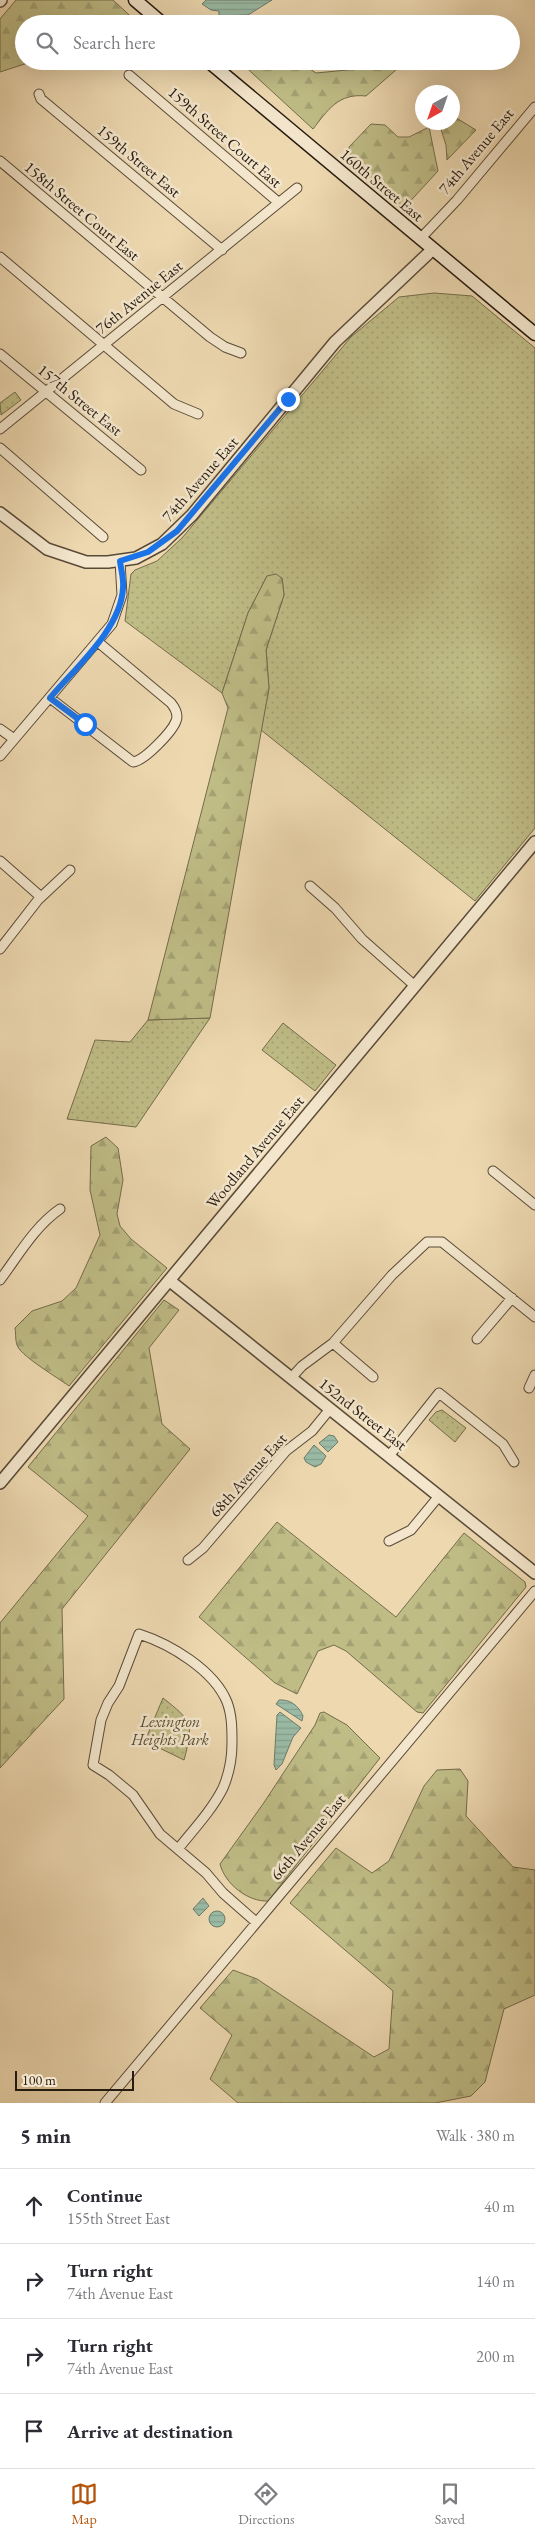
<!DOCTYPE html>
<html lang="en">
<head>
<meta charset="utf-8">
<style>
  :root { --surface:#fff; --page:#f2f2f3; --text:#2b2b33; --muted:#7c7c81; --line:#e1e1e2; --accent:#b45309 }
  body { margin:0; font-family:"EB Garamond",serif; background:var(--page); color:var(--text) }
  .compass { position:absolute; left:415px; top:85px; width:45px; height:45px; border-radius:50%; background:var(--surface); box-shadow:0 5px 20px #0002; rotate:220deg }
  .scale { position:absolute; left:15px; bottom:12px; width:119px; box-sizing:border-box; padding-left:5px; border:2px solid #281b10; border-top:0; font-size:14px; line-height:18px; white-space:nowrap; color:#281b10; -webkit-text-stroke:4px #f3e6cc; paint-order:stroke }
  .stop { position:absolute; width:15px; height:15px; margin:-11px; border:4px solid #1a73e8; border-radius:50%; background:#fff }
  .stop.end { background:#1a73e8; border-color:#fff; box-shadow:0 1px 5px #0008 }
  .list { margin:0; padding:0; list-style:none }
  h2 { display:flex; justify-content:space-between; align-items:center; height:65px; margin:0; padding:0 20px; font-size:21px }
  h2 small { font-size:16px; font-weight:400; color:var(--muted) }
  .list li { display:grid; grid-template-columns:32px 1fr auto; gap:15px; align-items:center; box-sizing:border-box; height:75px; padding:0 20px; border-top:1px solid var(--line) }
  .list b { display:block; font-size:19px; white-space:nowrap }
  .list p { margin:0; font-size:16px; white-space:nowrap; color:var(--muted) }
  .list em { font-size:16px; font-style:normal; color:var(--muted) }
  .icon { flex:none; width:28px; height:28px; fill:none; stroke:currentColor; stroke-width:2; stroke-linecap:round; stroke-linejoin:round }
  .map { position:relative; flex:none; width:535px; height:2103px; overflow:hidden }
  .search { position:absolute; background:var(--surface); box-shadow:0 5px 20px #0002; left:15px; right:15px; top:15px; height:55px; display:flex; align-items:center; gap:12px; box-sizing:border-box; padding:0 18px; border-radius:28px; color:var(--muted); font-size:19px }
  .sheet { height:365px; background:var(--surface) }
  nav { display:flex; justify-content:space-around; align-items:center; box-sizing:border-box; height:70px; border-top:1px solid var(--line); background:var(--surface); font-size:14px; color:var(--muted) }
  nav a { display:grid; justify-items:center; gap:2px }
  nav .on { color:var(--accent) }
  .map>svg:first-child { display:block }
  .green { fill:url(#green-dots); stroke:#746c4b }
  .forest { fill:url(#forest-firs); stroke:#746c4b }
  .water { fill:url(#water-rules); stroke:#6c7b6a }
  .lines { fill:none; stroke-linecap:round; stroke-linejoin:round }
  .minor-casing { stroke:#594a38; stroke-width:11 }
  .tertiary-casing { stroke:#594a38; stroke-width:14 }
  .secondary-casing { stroke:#281b10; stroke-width:15 }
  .minor { stroke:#f3e6cc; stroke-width:9 }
  .tertiary { stroke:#f3e6cc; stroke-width:11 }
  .secondary { stroke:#f3e6cc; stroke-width:12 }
  .route { stroke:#1a73e8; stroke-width:6 }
  .labels { text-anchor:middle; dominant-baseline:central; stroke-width:5; stroke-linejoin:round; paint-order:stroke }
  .street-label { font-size:16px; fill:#281b10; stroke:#f3e6cc }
  .park-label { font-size:16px; font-style:italic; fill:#554b33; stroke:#f3e6cc }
</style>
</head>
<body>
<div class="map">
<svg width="535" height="2103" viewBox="0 0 535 2103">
  <defs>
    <pattern id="green-dots" width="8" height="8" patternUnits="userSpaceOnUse" patternTransform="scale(1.25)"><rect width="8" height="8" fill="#bfbc86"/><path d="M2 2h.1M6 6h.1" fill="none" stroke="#a4a173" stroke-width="1.8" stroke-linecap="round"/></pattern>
    <pattern id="forest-firs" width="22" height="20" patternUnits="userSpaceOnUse" patternTransform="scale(1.25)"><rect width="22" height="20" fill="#bfbc86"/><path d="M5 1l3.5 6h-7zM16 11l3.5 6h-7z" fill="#a4a173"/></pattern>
    <pattern id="water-rules" width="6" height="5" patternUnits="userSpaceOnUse" patternTransform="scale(1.25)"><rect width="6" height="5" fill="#9abba6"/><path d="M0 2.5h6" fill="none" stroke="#85a08e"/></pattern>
  </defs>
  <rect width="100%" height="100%" fill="#edd8b0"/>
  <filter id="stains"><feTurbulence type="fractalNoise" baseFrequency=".004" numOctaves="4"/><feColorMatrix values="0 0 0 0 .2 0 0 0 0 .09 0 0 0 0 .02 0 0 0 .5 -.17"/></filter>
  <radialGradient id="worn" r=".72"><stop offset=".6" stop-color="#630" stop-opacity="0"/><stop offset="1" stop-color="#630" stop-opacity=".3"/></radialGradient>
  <path class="green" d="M434,293L472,296L535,348V828L475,901L261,730L269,688L266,650L284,595L282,578L267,576L248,613L222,693L125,621L131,574L135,570L157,561L182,538L351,337L399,297Z
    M15,392L21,400L1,415L0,403Z
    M210,1018L136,1127L67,1119L95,1040L130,1042L148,1020Z
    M283,1023L336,1065L315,1091L262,1050Z
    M442,1410L466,1428L455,1442L429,1420L436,1412Z
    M163,1698C192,1721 194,1723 184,1760L145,1741Z"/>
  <path class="forest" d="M16,0H113L139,24H24V61H34L0,72V19Z
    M239,61H308L304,65L316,73L347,70L357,61H391L397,69L366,96C338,93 328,110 313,129Z
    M453,116L476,130L447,160L446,145L439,123L452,122Z
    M371,124L385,125L398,137H409L429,127L438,171L404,208L352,165L349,147Z
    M276,574L282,578L284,595L266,650L269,688L210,1018L148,1020L228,708L222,693L248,613L267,576Z
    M106,1137L118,1148L123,1180L117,1214L120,1226L131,1239L167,1268L69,1386C58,1378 23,1357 18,1347C15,1342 16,1334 15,1328L32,1311L62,1301L76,1288L100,1235L90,1190L91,1146Z
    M164,1300L179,1310L149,1348L162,1424L190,1449L62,1609L64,1699L0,1768V1623L88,1516L28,1467Z
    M277,1522L396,1617L464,1533L525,1582L526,1587L423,1713L417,1712L346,1651L334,1645L318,1651L297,1694L275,1683L199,1617Z
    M324,1712L347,1725L380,1758L268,1901C248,1902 225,1884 220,1864L263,1804L315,1725L320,1713Z
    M460,1769L468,1781L466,1816L513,1867L535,1870V1995L504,2009L485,2082L471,2096L435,2103H238L210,2079L232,2035L200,2008L233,1970L257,1979L374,2057L389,2049L393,1991L290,1903L336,1848L372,1873L389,1861L424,1786L437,1770Z"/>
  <path class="water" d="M206,0H272L248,15L219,16V11L211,10L202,4Z
    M329,1435L334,1436L338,1442L328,1452L319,1443Z
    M314,1445L326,1456L321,1464L315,1467L306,1462L304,1458Z
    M279,1700C290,1699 299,1706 303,1716L302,1721L276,1704Z
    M280,1712L301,1728L293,1737L282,1764L276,1770L274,1765L277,1715Z
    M203,1898L209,1906L199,1916L193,1909Z
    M209 1919a8 8 0 1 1 16 0a8 8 0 1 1-16 0Z"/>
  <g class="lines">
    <g class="minor-casing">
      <path id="minor" d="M129,75L278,202
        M39,94L41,99L222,250
        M0,161L210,337L225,347L241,353
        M421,238L457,200L535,107
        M0,257L174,404L198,414
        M0,354L141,470
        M0,429L297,188
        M0,448L103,537
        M50,698L133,762C144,761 172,732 176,721C179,714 175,708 171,703L98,642
        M0,729L14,739
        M0,756L112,624L122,595L120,561
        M0,861L41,897
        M310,886L335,908L362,939L415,986
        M0,949L38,900L70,870
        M493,1171L535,1205
        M0,1280C18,1256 35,1226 60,1209
        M477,1339L512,1298
        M333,1343L373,1377
        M291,1378L302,1366L333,1343L392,1275L427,1242H442L535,1317
        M529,1388L535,1375
        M389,1456L439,1393L503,1444L514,1462
        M389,1541L411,1530L439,1496
        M188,1560L203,1548L286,1451L312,1431L330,1409
        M178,1849C194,1829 212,1810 223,1788C229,1774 232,1758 232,1743C232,1729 232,1715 227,1702C214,1670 170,1644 139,1634L119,1686L108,1703L101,1720L93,1765L109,1775L133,1795L160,1834L206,1873L223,1893L256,1922
        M105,2103L535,1591"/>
    </g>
    <g class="tertiary-casing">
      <path id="tertiary" d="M0,1L1,0
        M0,513L47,549L86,562H108L136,558L162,544L192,515L335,342L433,249
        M170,1281L535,1573
        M0,1483L535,842"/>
    </g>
    <g class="secondary-casing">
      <path id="secondary" d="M135,0L163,24
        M208,61L535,334"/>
    </g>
    <use href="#minor" class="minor"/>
    <use href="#tertiary" class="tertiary"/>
    <use href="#secondary" class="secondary"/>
  </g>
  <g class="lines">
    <path class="route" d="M85,724L50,698C75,668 121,629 123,588C124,579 121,570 120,561L148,552L177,531L288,399"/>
  </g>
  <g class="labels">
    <g class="street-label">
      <text transform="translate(225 137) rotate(41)">159th Street Court East</text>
      <text transform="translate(476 151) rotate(-50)">74th Avenue East</text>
      <text transform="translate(139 161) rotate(40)">159th Street East</text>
      <text transform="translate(382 185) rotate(40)">160th Street East</text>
      <text transform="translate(82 211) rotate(40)">158th Street Court East</text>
      <text transform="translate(139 297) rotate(-39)">76th Avenue East</text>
      <text transform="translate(80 400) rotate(39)">157th Street East</text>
      <text transform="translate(200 479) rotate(-49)">74th Avenue East</text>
      <text transform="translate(255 1152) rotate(-50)">Woodland Avenue East</text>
      <text transform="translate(363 1414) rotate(38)">152nd Street East</text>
      <text transform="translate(248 1475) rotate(-48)">68th Avenue East</text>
      <text transform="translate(308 1837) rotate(-50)">66th Avenue East</text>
    </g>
    <g class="park-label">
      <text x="170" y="1721">Lexington<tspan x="170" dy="18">Heights Park</tspan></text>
    </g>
  </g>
  <rect width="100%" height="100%" filter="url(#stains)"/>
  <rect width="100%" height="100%" fill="url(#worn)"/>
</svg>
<svg class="compass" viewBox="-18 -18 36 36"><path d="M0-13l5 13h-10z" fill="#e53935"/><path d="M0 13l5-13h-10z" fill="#7c7c81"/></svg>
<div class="scale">100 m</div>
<div class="stop" style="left:85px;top:724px"></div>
<div class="stop end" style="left:288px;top:399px"></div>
<div class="search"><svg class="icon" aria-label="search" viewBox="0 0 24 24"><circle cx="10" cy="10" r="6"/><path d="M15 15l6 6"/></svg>Search here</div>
</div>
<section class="sheet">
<h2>5 min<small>Walk · 380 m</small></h2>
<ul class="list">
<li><svg class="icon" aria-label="ahead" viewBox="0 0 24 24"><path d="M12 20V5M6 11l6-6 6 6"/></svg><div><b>Continue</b><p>155th Street East</p></div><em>40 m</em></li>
<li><svg class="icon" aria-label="right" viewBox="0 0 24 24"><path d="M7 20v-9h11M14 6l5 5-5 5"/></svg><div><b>Turn right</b><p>74th Avenue East</p></div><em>140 m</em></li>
<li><svg class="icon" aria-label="right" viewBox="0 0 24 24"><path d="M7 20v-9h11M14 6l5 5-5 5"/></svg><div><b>Turn right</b><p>74th Avenue East</p></div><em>200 m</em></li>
<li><svg class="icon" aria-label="arrive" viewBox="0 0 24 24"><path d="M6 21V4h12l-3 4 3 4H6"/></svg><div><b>Arrive at destination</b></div></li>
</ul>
</section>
<nav>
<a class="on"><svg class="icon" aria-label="map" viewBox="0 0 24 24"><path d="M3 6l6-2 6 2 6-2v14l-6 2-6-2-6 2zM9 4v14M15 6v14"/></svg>Map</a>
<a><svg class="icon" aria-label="directions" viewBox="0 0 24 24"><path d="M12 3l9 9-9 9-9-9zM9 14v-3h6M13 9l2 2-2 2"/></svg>Directions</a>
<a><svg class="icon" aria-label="saved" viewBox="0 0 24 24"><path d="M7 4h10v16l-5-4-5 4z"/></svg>Saved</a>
</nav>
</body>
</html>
